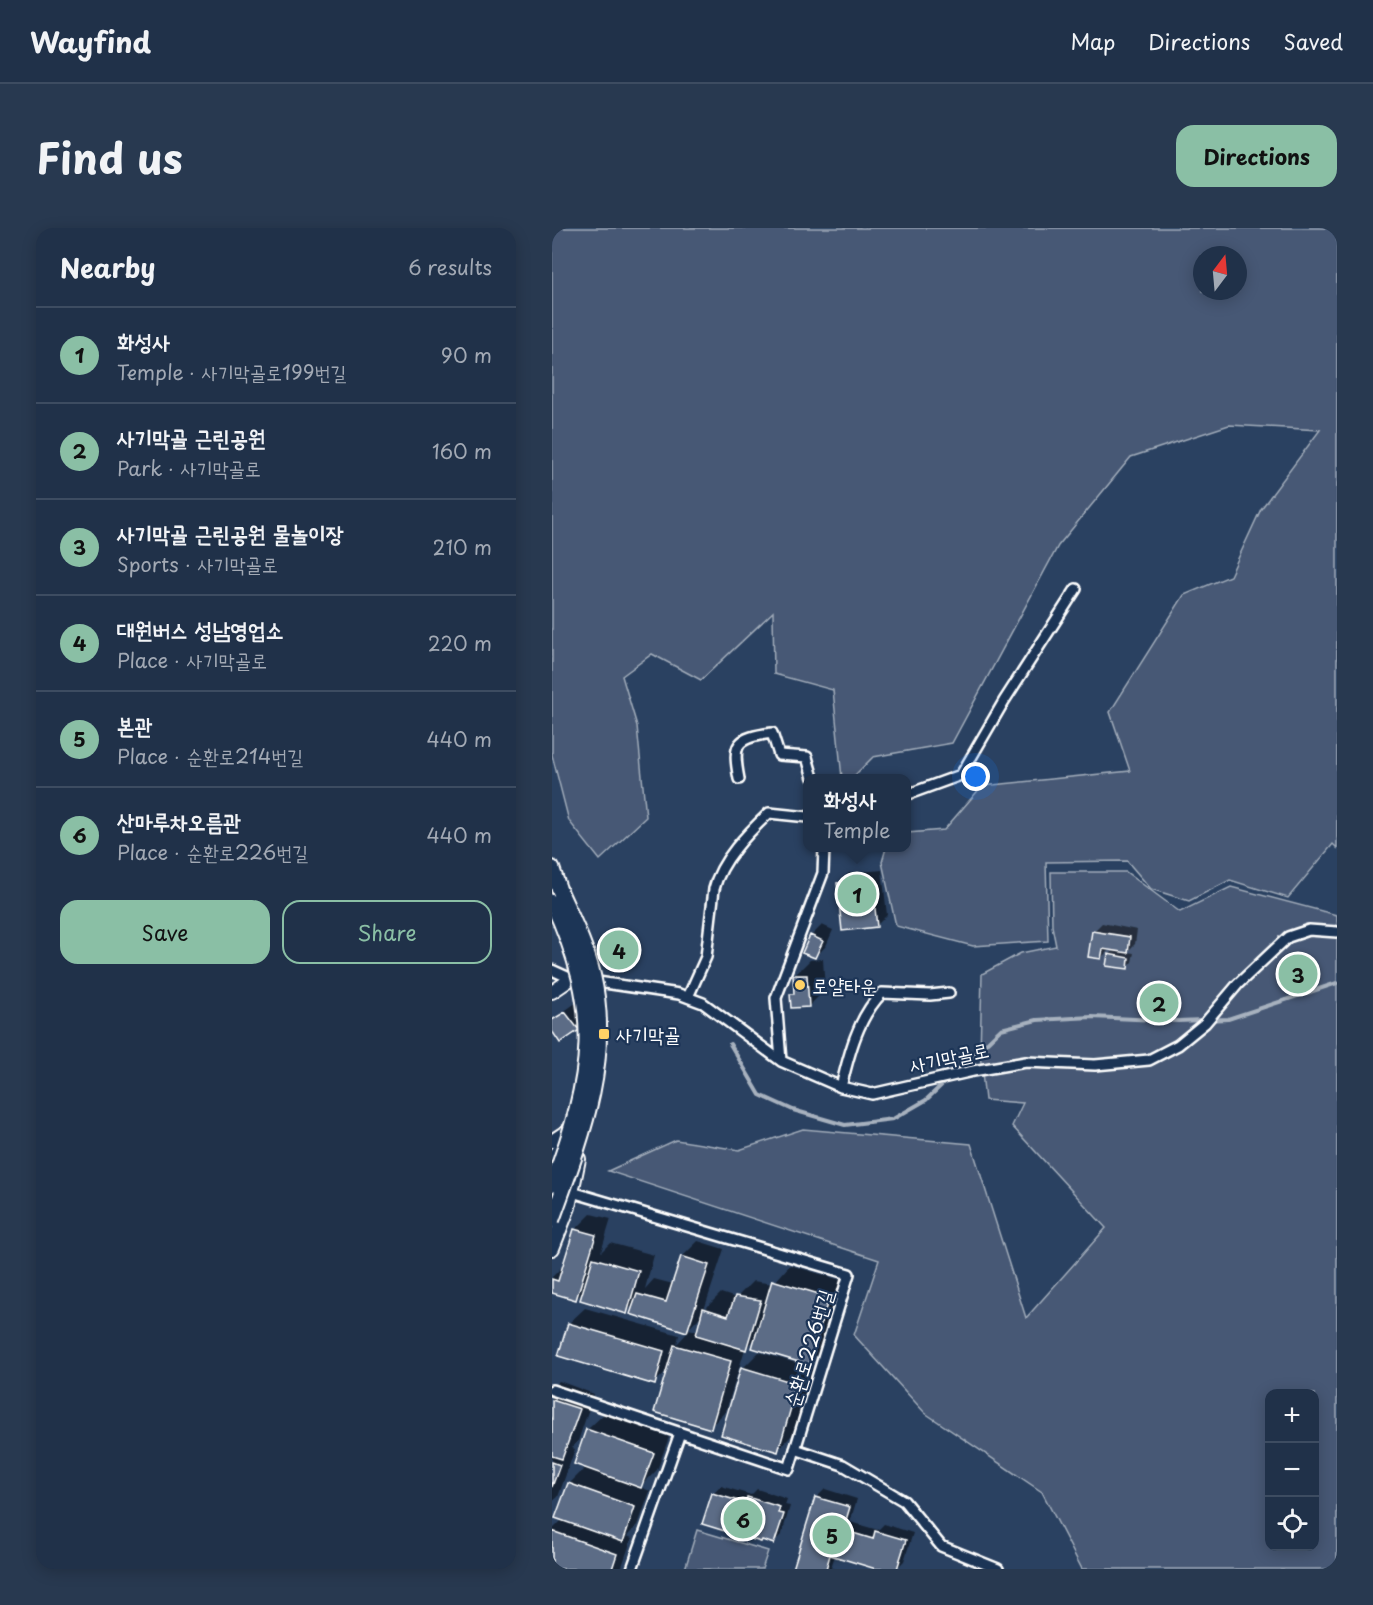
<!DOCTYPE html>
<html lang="en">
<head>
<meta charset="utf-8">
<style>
  :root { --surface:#203149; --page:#283950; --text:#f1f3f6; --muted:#a2a9b4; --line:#3d4c61; --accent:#8abfa5 }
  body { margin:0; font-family:"Playpen Sans","Poor Story",sans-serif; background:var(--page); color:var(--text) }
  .controls { position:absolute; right:18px; bottom:18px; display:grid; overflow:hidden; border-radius:12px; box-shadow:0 3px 15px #0003 }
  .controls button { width:54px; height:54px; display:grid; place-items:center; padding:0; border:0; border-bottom:2px solid var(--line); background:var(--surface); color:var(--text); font:30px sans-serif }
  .compass { position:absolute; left:641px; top:18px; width:54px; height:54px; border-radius:50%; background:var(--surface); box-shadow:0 3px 15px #0003; rotate:16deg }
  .you { position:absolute; left:424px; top:549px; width:21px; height:21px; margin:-15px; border:4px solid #fff; border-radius:50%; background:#1a73e8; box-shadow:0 0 0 9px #1a73e833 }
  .badge { display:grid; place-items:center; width:39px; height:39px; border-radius:50%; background:var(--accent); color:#111; font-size:20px; font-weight:700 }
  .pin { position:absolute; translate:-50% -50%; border:3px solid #fff; box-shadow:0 2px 6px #0006 }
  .popup { position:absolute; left:251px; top:546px; width:108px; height:78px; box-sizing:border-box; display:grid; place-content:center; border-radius:12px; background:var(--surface); filter:drop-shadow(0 2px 4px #0005); font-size:20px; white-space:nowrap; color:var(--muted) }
  .popup b { font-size:22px; color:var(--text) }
  .popup::after { content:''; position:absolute; left:50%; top:100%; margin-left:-12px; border:12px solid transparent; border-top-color:var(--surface) }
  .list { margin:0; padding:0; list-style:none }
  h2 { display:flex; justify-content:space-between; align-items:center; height:78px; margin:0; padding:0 24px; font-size:26px }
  h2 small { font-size:20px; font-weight:400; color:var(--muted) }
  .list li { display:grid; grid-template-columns:39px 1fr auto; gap:18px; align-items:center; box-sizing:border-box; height:96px; padding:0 24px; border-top:2px solid var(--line) }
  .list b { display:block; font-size:22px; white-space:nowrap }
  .list p { margin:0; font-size:20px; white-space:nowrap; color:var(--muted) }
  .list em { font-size:20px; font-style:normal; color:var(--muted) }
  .actions { display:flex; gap:12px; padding:18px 24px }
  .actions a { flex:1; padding:14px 0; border:2px solid var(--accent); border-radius:18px; text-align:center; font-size:21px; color:var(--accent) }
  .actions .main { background:var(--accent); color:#111 }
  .icon { flex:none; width:33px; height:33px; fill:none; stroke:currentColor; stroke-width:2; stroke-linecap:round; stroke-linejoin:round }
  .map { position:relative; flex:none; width:785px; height:1341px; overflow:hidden; border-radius:18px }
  header { display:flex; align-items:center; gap:36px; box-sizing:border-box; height:84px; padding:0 30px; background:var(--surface); border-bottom:2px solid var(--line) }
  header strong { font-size:28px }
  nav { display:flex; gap:33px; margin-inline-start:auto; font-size:21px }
  .intro { display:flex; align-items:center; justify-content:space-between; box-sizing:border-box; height:144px; padding:0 36px }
  h1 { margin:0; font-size:42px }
  .button { padding:15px 27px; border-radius:18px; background:var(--accent); color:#111; font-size:21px; font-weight:700 }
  main { display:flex; gap:36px; padding:0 36px }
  aside { flex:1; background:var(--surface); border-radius:18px; box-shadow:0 3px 15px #0003 }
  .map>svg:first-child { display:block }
  .green { fill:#465975; stroke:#a2acba; stroke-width:1.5; fill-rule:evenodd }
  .water { fill:#6d7d92; stroke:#a7b1be; stroke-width:1.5 }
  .shadow { fill:#0007; fill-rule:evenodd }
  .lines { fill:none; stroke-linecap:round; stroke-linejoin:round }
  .stream { stroke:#a7b1be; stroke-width:4 }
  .building { fill:#5b6c86; stroke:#fff; stroke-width:1.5 }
  .minor-casing { stroke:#fff; stroke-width:14 }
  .tertiary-casing { stroke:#fff; stroke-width:16 }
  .secondary-casing { stroke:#fff; stroke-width:18 }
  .minor { stroke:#1d3557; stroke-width:9 }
  .tertiary { stroke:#1d3557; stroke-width:12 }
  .secondary { stroke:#1d3557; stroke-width:14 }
  .secondary-bridge-casing { stroke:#fff; stroke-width:18; stroke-linecap:butt }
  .secondary-bridge { stroke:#1d3557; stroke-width:14 }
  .poi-dot { fill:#ffd166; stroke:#1d3557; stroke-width:2 }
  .labels { text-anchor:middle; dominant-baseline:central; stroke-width:4.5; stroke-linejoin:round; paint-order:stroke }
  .poi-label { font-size:20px; fill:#fff; stroke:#1d3557; text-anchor:start }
  .street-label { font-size:20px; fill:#fff; stroke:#1d3557 }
</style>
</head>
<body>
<header>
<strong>Wayfind</strong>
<nav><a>Map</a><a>Directions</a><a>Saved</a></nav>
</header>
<div class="intro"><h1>Find us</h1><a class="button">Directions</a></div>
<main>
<aside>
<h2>Nearby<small>6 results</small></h2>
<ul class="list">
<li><span class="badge">1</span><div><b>화성사</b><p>Temple · 사기막골로199번길</p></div><em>90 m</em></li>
<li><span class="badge">2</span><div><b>사기막골 근린공원</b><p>Park · 사기막골로</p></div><em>160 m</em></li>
<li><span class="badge">3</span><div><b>사기막골 근린공원 물놀이장</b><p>Sports · 사기막골로</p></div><em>210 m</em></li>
<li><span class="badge">4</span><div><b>대원버스 성남영업소</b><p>Place · 사기막골로</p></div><em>220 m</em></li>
<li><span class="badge">5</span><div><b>본관</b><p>Place · 순환로214번길</p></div><em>440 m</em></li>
<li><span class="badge">6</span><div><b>산마루차오름관</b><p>Place · 순환로226번길</p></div><em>440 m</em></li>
</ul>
<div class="actions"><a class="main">Save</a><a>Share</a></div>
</aside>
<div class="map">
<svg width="785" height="1341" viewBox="0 0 785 1341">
  <rect width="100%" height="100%" fill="#2a4161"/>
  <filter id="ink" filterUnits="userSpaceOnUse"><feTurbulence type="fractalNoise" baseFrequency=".0167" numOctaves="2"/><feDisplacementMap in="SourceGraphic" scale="12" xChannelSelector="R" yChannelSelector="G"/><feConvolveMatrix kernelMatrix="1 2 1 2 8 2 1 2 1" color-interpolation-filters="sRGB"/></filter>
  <g filter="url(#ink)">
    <path class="green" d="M0,0H785V620L781,616L736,670L678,652L637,673L599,661L575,633L494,634L496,713L421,718L344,698L330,634L334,620H354L355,605L392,602L430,558L578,543L558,484L632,367L678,348L709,281L768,202L677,197L579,229L506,318L400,515L321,529L300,550H290L281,462L222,446L221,384L149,452L100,426L70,448L85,498L94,589L48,632L17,593L0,527ZM650,27H686V63H650Z
      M499,644H574L628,684L679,659L785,687V1341H530L490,1264L373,1185L302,1107L327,1032L56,943L124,912L187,922L251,901L419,916L474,1090L554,1000L460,898L471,875L433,872L428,826L430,746L469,725L504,718L500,698ZM718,1166H762V1318H718Z
      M145,1302L216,1323L210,1341H133Z"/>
    <path class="water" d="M742,728L756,730L760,742C756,752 748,760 737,761L732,757C730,749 734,733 742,728Z"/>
    <path class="shadow" d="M330,642L335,687L324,698L287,656L297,645Z
      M550,695L585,702L583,716L575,724L582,725L580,734L575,739L557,727L563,722H557L549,730L542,703Z
      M270,697L281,702L274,718L263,729L259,708Z
      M81,707V727L76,732L59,713L64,708Z
      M271,731L273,762L257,778L239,767L243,763L242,748L258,732Z
      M25,774L36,790L26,801L0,800V792Z
      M39,986L59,991L49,1024L58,1015L102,1027L93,1061L102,1051L121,1056L130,1029L146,1013L172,1021L152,1082L169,1065L184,1070L201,1053L221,1056L238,1037L292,1053L272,1119L256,1135L205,1109L193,1121L174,1183L158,1199L117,1141L102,1155L17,1095L33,1080L127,1107L125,1116L137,1103L80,1085L83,1075L74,1084L33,1062L24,1071L0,1064V1049L13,1036L23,1002ZM151,1086L146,1103L136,1101Z
      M207,1124L261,1140L241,1206L226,1222L191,1140Z
      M7,1153L42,1166L26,1213L20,1220L23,1221L6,1269L0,1274V1160Z
      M52,1186L117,1209L105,1242L88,1259L98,1263L86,1297L75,1308L80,1310L69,1341H0V1302L11,1291L17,1256L34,1239L24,1235L36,1201Z
      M169,1258L199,1267L205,1261L235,1271L233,1277L238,1278L230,1306L222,1314L161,1266Z
      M273,1261L305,1271L298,1294L326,1302L332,1296L361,1305L352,1333L344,1341H329L283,1327L279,1340L284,1341H243L265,1269Z"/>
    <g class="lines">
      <path class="stream" d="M178,816L208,867L241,882L293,897L341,891L374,872L397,850
        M403,845L449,801L485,792L540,789L626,793L676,791L785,755"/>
    </g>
    <path class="building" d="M320,652L325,699L290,703L285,655Z
      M540,703L578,709L576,725L551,721L549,731L536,729Z
      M258,707L271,713L263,730L250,725Z
      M77,712V733L58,731L57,713Z
      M556,726L577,730L576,741L554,738Z
      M241,747H255L257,779L239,780L238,766H242Z
      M13,784L27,802L8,815L0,803V792Z
      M22,1001L44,1007L24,1072L0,1065V1051L6,1053Z
      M129,1028L157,1037L135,1104L78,1086L85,1066L114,1074Z
      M41,1030L87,1043L75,1086L28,1072Z
      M220,1052L277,1069L257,1137L200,1120Z
      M183,1068L209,1072L194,1122L144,1107L151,1080L176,1088Z
      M16,1095L112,1123L103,1157L6,1128Z
      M122,1117L179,1133L159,1201L102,1184Z
      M189,1139L246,1156L226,1224L169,1207Z
      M0,1172L28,1181L10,1231L0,1228Z
      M34,1201L102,1225L89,1260L22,1236Z
      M0,1234L8,1237L0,1259Z
      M16,1255L83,1279L71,1314L3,1290Z
      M160,1265L193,1275L195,1269L228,1279L226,1285L232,1286L222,1316L210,1312L209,1314L150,1296Z
      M263,1269L298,1279L291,1302L321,1311L323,1303L354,1312L345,1341H324L278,1327L274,1341H241Z
      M0,1303L65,1326L60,1341H0Z"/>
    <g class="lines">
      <g class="minor-casing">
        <path id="minor" d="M187,551C180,515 184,510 220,505L227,527L255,529L261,550
          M354,567L409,547L452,473L524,361
          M0,742L22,752
          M39,753L127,766L151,775L229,833L289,859L320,866L421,843L474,834L543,837L597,832L626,817L653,795L686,756L736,709L757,702L785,704
          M136,769L154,729L162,661C169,632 196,605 217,585L256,589
          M229,833L224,770L271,645L272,620
          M289,859C297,826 306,789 330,765L378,767L397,765
          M0,1162L237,1241L297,1046L20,964
          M243,1221L291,1237L352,1273L389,1318L446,1341
          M80,1341L128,1205"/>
      </g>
      <g class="tertiary-casing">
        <path id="tertiary" d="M0,764L19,751
          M0,913L21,899"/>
      </g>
      <g class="secondary-casing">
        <path id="secondary" d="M0,640L7,661
          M0,931L15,913
          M0,1020L16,979L26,931"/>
      </g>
      <use href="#minor" class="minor"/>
      <use href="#tertiary" class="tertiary"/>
      <use href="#secondary" class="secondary"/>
      <g class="secondary-bridge-casing">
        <path id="secondary-bridge" d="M0,674C51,785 41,845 0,957
          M0,992C29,912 61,833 41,747C34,717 19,688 7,661"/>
      </g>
      <use href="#secondary-bridge" class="secondary-bridge"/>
    </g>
  </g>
  <g class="poi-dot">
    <circle cx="248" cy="757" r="6"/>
    <rect x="46" y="800" width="12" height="12" rx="3"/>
  </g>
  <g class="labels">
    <g class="poi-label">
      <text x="260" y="757">로얄타운</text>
      <text x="64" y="806">사기막골</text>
    </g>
    <g class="street-label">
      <text transform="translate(397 829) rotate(-12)">사기막골로</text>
      <text transform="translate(256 1120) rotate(-73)">순환로226번길</text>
    </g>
  </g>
</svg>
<div class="controls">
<button>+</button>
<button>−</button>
<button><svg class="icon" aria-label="locate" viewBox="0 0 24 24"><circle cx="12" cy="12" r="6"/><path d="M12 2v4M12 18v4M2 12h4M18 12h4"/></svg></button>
</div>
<svg class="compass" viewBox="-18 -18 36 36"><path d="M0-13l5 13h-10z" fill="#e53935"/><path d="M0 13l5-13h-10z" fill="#a2a9b4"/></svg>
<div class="you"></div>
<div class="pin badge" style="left:305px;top:666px">1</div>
<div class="popup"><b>화성사</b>Temple</div>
<div class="pin badge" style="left:607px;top:775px">2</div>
<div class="pin badge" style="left:746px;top:746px">3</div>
<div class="pin badge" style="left:67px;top:722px">4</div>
<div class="pin badge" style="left:280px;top:1307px">5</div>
<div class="pin badge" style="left:191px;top:1291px">6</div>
</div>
</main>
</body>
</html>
